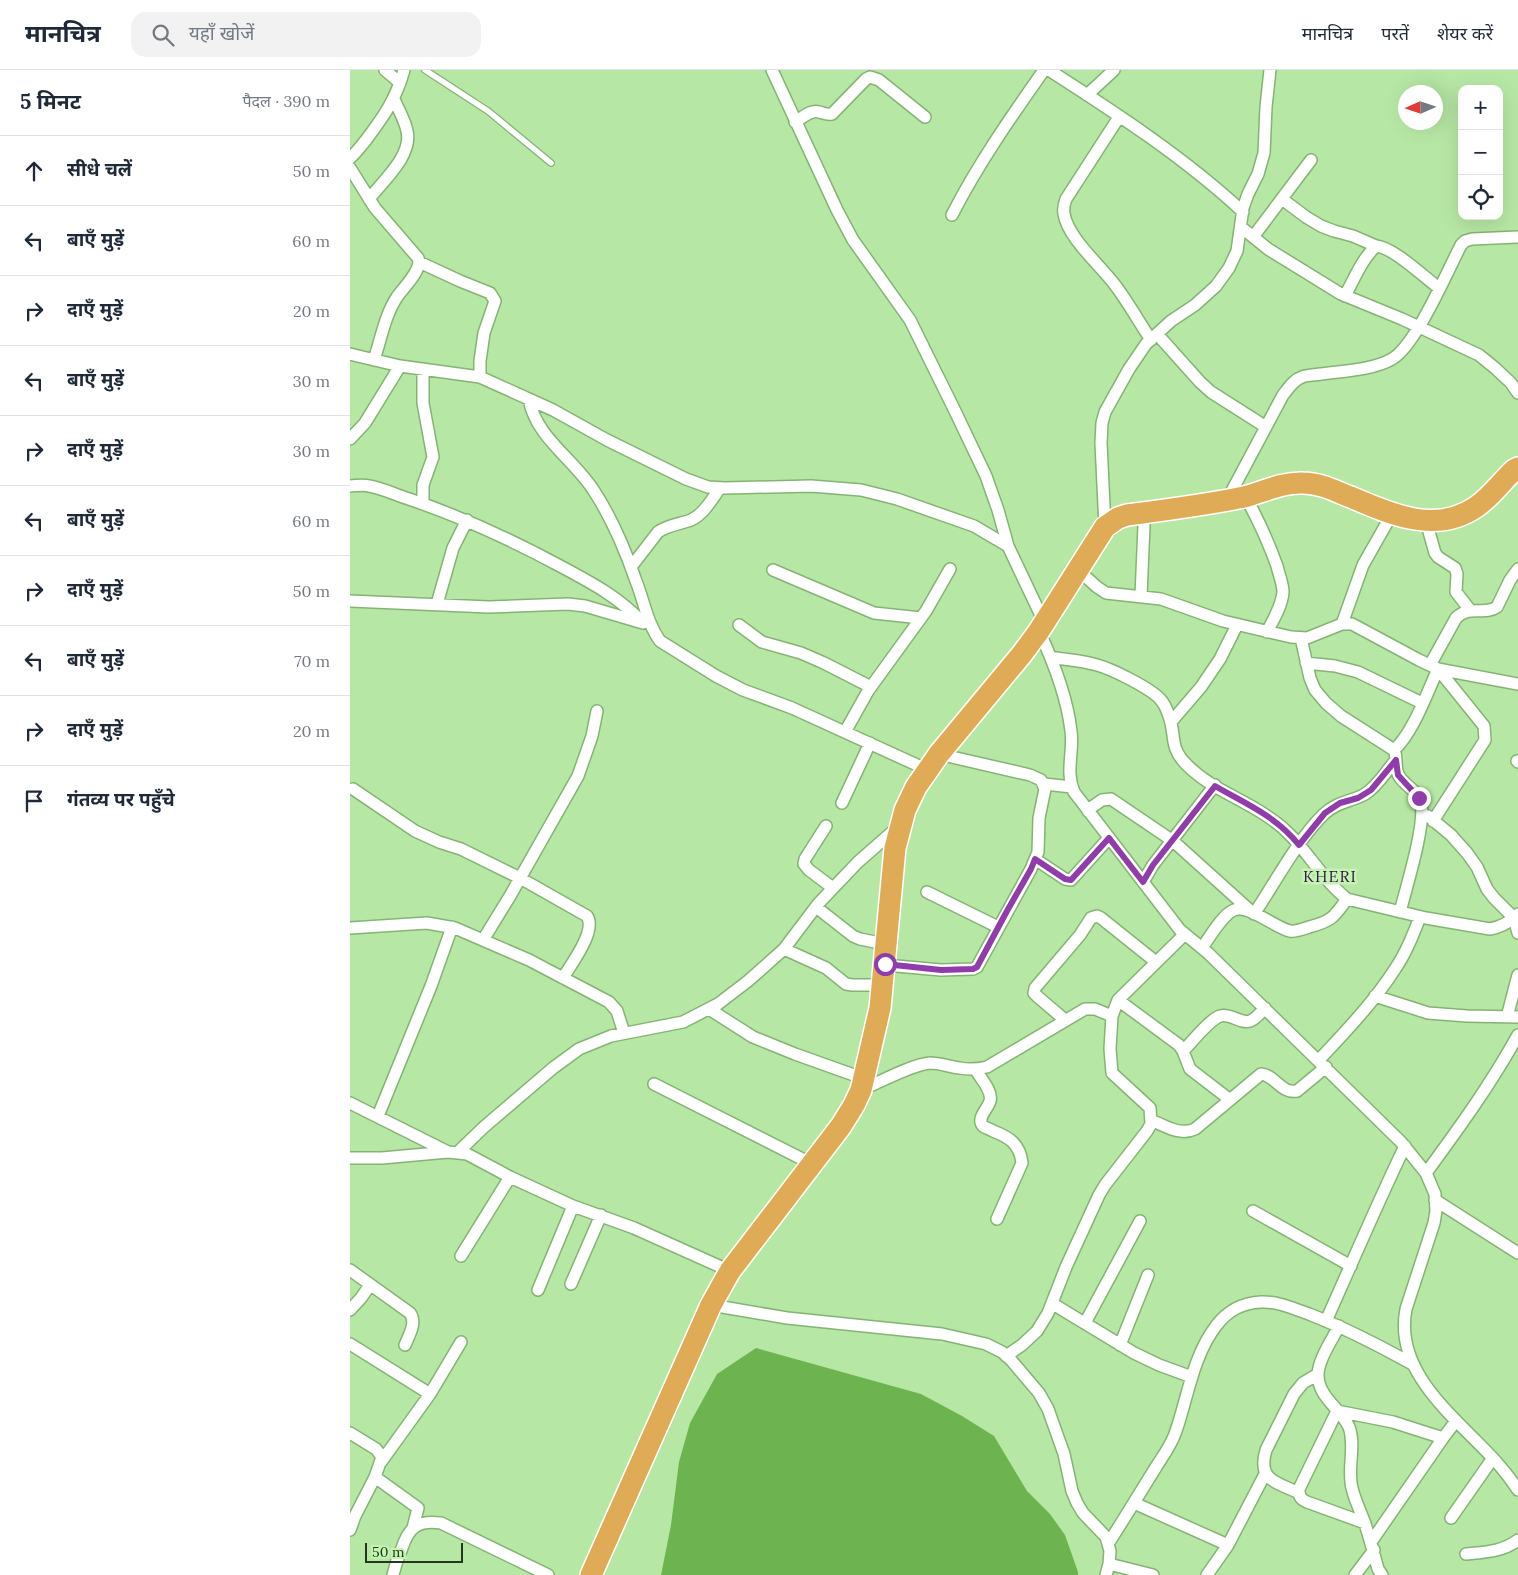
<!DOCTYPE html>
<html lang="hi">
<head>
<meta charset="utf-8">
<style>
  :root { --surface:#fff; --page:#f2f2f3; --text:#1f2937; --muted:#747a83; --line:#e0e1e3 }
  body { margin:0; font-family:Lora,"Noto Sans Devanagari",serif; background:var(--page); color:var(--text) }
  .controls { position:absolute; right:15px; top:15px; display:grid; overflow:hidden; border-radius:10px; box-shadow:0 5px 20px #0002 }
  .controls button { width:45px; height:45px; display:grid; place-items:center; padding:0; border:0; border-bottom:1px solid var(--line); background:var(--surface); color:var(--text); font:25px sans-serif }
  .compass { position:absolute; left:1048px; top:15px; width:45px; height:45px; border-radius:50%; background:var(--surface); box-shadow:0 5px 20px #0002; rotate:267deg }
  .scale { position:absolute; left:15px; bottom:12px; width:98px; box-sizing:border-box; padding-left:5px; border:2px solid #24361c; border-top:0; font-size:14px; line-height:18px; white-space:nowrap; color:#24361c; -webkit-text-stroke:4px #c4f4b2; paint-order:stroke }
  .stop { position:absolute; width:15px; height:15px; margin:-11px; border:4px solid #903caa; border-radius:50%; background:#fff }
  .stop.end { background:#903caa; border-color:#fff; box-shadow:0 1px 5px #0008 }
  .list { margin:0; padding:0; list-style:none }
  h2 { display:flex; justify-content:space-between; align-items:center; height:65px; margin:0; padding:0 20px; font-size:21px }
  h2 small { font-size:16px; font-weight:400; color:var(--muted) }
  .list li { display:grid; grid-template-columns:32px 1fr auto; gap:15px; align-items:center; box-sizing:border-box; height:70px; padding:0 20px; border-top:1px solid var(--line) }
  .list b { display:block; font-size:19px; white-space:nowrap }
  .list em { font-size:16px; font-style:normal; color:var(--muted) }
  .icon { flex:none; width:28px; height:28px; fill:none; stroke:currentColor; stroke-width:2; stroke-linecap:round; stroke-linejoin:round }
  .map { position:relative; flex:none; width:1168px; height:1505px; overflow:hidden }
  header { display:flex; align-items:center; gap:30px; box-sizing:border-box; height:70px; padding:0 25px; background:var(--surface); border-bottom:1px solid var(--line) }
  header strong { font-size:24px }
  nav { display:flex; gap:28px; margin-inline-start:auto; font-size:18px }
  .search { width:350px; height:45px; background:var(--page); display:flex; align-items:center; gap:12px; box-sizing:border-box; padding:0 18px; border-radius:15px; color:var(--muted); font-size:19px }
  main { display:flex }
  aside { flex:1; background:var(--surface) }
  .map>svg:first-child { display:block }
  .water { fill:#6db34f }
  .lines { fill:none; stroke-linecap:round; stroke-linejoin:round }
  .lane-casing { stroke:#85b374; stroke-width:8 }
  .street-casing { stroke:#85b374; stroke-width:14 }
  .highway-casing { stroke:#fff; stroke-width:24 }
  .lane { stroke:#fff; stroke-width:5.5 }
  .street { stroke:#fff; stroke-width:11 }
  .highway { stroke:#e0ab57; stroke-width:21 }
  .route { stroke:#903caa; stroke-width:6 }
  .labels { text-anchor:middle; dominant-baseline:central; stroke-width:5; stroke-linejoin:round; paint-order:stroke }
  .quarter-label { font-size:16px; letter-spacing:1px; fill:#3c1449; stroke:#c4f4b2 }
</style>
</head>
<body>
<header>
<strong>मानचित्र</strong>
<div class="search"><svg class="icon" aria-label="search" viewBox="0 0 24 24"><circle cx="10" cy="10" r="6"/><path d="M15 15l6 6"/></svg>यहाँ खोजें</div>
<nav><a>मानचित्र</a><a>परतें</a><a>शेयर करें</a></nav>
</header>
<main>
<aside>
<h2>5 मिनट<small>पैदल · 390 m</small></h2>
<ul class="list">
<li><svg class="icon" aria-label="ahead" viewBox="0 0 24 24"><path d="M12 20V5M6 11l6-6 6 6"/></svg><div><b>सीधे चलें</b></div><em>50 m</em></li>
<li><svg class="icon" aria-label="left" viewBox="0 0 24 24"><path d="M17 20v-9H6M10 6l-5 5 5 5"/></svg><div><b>बाएँ मुड़ें</b></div><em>60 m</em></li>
<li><svg class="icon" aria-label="right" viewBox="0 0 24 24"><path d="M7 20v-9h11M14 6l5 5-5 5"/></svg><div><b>दाएँ मुड़ें</b></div><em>20 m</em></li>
<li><svg class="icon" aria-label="left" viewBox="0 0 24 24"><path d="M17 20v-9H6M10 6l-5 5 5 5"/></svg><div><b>बाएँ मुड़ें</b></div><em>30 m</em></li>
<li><svg class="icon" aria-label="right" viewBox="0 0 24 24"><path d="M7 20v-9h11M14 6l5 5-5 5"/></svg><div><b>दाएँ मुड़ें</b></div><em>30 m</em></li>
<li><svg class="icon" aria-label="left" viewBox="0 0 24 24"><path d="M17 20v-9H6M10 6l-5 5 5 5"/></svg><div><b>बाएँ मुड़ें</b></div><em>60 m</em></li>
<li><svg class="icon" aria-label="right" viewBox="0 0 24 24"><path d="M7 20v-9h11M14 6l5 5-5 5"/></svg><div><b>दाएँ मुड़ें</b></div><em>50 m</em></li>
<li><svg class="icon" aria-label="left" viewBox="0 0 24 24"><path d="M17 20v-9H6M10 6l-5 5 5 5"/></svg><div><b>बाएँ मुड़ें</b></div><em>70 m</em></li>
<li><svg class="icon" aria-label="right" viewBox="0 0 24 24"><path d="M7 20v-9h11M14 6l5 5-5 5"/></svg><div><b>दाएँ मुड़ें</b></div><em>20 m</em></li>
<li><svg class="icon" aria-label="arrive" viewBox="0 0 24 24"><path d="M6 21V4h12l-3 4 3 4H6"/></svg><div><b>गंतव्य पर पहुँचे</b></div></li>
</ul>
</aside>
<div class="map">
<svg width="1168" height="1505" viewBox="0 0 1168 1505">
  <rect width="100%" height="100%" fill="#b7e7a5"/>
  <path class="water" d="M406,1278L571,1324L612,1346L644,1366L677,1421L700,1444L715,1465L728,1502V1505H311L321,1455L329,1392L340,1353L367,1304Z"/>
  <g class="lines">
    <g class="lane-casing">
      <path id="lane" d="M75,0L138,41L201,93"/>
    </g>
    <g class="street-casing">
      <path id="street" d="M35,0L50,13
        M422,0L487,140L503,170L560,250L604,339L636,406L648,440L658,476
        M699,0C766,43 835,88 893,142
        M737,25L764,0
        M769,47L716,129C714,134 713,138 714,144C718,168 750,195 765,215C778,232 789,252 801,270
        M445,52C452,48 461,39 469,42C474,43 476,45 482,44L516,9L520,7L529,10L575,47
        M0,88C6,83 11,76 16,70C34,46 46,29 54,0
        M0,98L25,138L68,188C73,199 54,217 47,227C35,245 31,269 24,290
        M19,129C33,111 63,85 57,61C55,50 48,39 44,29
        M932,129L956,147L971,156L984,161L1003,166L1026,176
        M602,145C628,94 661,47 694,0
        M891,157L918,179L991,224L1052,249L1129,285L1145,298L1161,313L1168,323
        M903,167L961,90
        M69,192L110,211L140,223L145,231L134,263L130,291V307
        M995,226C1004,209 1012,189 1026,176C1043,177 1074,207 1089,218
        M807,264L850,312L861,322L916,357
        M0,284L50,296L130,307L203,340L257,370L336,409L358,417L375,418L461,416L511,420L547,429L624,456L658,476L694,552
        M179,329C186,368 224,389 244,421C261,447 276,482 286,511C294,531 297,553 310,571L366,606L393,620L442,638L578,700
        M0,369L15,353L50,296
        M0,416C6,416 13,414 19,416C32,418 46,425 59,429C112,447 162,470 212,497C242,513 270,528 293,553
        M895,426C908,449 918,471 927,496C929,505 933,514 933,522C932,536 923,550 917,562
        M877,430L933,325C938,319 943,310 952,307C957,305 965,305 971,304C992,301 1023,300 1042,289C1066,275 1097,202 1111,175L1115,171L1122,169L1168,167
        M73,434V415L83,387L73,333V299
        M1076,451L1085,483L1088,487L1105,498L1107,504L1106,522L1120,540
        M755,457L751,373L752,353L755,342L779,299L796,274L821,251L845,235L866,216L879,198L887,181L893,138L898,124L908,104L914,83L916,37L920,0
        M281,497L308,462C318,455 330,454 341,450C354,444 362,429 370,418
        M727,499L747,517L756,523L811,529L873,551L941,567L957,568L992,554H1002L1069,590L1088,599L1168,614
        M423,500L524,543L571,548
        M791,526L794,455
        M0,531L139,537L218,534L235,536L293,553
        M87,534L103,478L117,450
        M992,554L1013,495L1042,444
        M389,555L412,572L451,583L474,593L521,617
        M689,561C704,593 717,626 721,661C724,682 715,701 724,722L830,860L858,883L1051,1072L1076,1103L1085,1124L1086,1141L1084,1153L1056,1239C1043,1306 1111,1351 1149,1395C1156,1403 1162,1411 1168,1420
        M951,568L960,608L965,620L976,633L991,646L1044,680C1048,688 1044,698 1049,706C1055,716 1068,721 1071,732C1076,755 1056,818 1050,842
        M701,589L706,588C719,590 734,591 747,595C762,599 800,618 810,629C814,633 817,640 819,646C826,665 819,677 836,694C862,721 900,731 928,754C955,775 970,808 997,829L1076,848L1140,859C1151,857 1160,852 1168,844
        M956,593L985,596L1008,602L1072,633
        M1080,595L1106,548C1120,534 1134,546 1147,537L1160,510L1168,499
        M821,652L851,617L870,589L887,555
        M495,662L518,621L576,541L600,499
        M1044,680C1063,663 1077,623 1088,599L1134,656L1135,670L1083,751
        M1167,691L1168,692
        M694,714L722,717
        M3,719L65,761L89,772L111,779L170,808L237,846C247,861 221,894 213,908
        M492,733L520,673
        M738,741L739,739L752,730L761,729L823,771L904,844C925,813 948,769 974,744C988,731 1001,732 1015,724C1028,716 1036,701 1046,690
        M1078,746L1101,765L1117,783L1127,797L1137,819L1144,828L1164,848L1168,863
        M476,756L455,789L454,794L459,800L483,818
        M685,789L715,809L721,810L759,768
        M793,812L803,795L865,715
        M577,822L648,857
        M466,837L503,866L510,869L535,874
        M0,858L77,853L105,858L179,890L259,932L267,941L274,963
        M133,870L160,826L228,706L242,666L247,641
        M852,878C859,868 873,844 884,840C899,834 925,858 940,861C946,862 953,859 959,857C982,851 984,847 997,829
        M434,879L476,898L496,914L502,915H533
        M535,895L591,900L623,899L627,897L681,799L688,782L689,748L695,719L691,710L680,705L589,684
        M1025,926L1078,943L1117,946L1168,947
        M768,930L829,975L833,981L840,999L879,1029
        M359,939L403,967L445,984L515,1009
        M1157,947L1168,905
        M715,950L688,927L684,923L685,918L730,865L741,848L747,846L751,848L806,892
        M833,981C842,972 859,950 870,946C881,943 890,954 900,951C906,949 911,942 915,938
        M969,990C996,961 1024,932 1045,899C1056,883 1063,865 1070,847
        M626,1000C630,1008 643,1021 640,1031C638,1039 626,1048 633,1056C635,1058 640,1059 643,1061C659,1067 670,1074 672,1093L647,1149
        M304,1014L462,1094
        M511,1020C528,1013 563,994 580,993C590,993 600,997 610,998C620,1000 628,999 637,997L735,939H745L762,946
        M0,1033L98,1082
        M28,1046L81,916L102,857
        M801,1050C815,1056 830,1066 845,1059L911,1004C925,1005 931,1024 947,1021L976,997
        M108,1082L134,1057L203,998L229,979L261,966L333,952L368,934L398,911L434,879L468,834L508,792L548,757
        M0,1088H32L98,1082L117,1084L160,1107L223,1136L284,1158L380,1201
        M1076,1103C1109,1058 1141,1014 1168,965
        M1085,1130L1168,1183
        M903,1141L1001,1196
        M111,1186L160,1107
        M0,1200L60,1243C67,1253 59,1265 55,1275
        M221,1214L251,1145
        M188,1220L223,1136
        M703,1234L784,1283L809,1295L842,1307
        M361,1235L437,1248L592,1264L636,1274L652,1282L661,1290L689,1323L698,1339L714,1384L722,1421L727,1433L733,1443L756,1467L760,1481L759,1494L756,1505
        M0,1240L11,1228L20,1215
        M976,1251C1002,1193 1027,1134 1055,1076
        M735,1253L790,1151
        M989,1256C982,1270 968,1290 968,1305C968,1327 991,1339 999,1357C1006,1375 997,1399 1002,1418C1005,1431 1011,1442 1015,1454C1020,1469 1024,1484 1028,1499L1032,1505
        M0,1274L80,1324
        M770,1275L798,1205
        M656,1286L672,1275L687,1261L698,1243L716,1197L749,1125L755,1115L797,1061L801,1054L800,1038L762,1003L760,979L762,946L768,930L835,864
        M0,1363L26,1379L32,1387L25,1407L5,1446L0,1460
        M31,1392L80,1324L111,1272
        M25,1407L68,1438L63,1458
        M949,1423C926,1412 907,1410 916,1380L944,1324L953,1313L968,1304
        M784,1433L878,1475
        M1101,1448L1143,1388
        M1015,1453L957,1432C950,1429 949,1426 949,1419L987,1341L1043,1352L1093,1368
        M1021,1472L1093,1368L1106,1351
        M758,1474C774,1449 790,1423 806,1397C813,1386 822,1374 826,1361C838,1326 843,1286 866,1256C878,1240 892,1233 911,1232C927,1231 944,1239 959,1244C995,1258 1030,1276 1064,1295
        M1116,1484C1135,1482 1152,1482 1168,1470
        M759,1494L803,1505
        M43,1505C45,1496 48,1487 52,1478C59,1457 68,1450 91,1453L198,1505
        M857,1505L878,1475L915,1404
        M1005,1505L1024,1480"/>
    </g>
    <g class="highway-casing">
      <path id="highway" d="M241,1505L361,1235L380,1201L491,1056L504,1035L511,1020L530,938L545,778L555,740L566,717L589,684L672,584L689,561L755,457L768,448L777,445C816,440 855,435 894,427C913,422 933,412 953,413C971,413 987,422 1003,428C1042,445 1087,464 1126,437C1141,427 1151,412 1164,400L1168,398"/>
    </g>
    <use href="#lane" class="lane"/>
    <use href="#street" class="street"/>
    <use href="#highway" class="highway"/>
  </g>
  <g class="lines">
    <path class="route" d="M535,894L591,900L623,899L627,897L657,841L681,799L685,789L715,809L721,810L759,768L793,812L803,795L865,716C896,734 926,746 949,775L975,743L990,733L1008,728L1021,720L1046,690L1048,705L1069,728"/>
  </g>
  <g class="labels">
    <g class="quarter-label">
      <text x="980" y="806">KHERI</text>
    </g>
  </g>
</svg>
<div class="controls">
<button>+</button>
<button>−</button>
<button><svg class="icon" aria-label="locate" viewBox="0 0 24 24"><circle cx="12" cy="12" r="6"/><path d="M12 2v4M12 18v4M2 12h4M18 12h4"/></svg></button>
</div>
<svg class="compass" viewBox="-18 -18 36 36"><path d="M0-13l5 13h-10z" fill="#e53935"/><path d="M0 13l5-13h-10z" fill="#747a83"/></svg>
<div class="scale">50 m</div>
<div class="stop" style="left:535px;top:894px"></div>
<div class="stop end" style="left:1069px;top:728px"></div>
</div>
</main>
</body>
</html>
